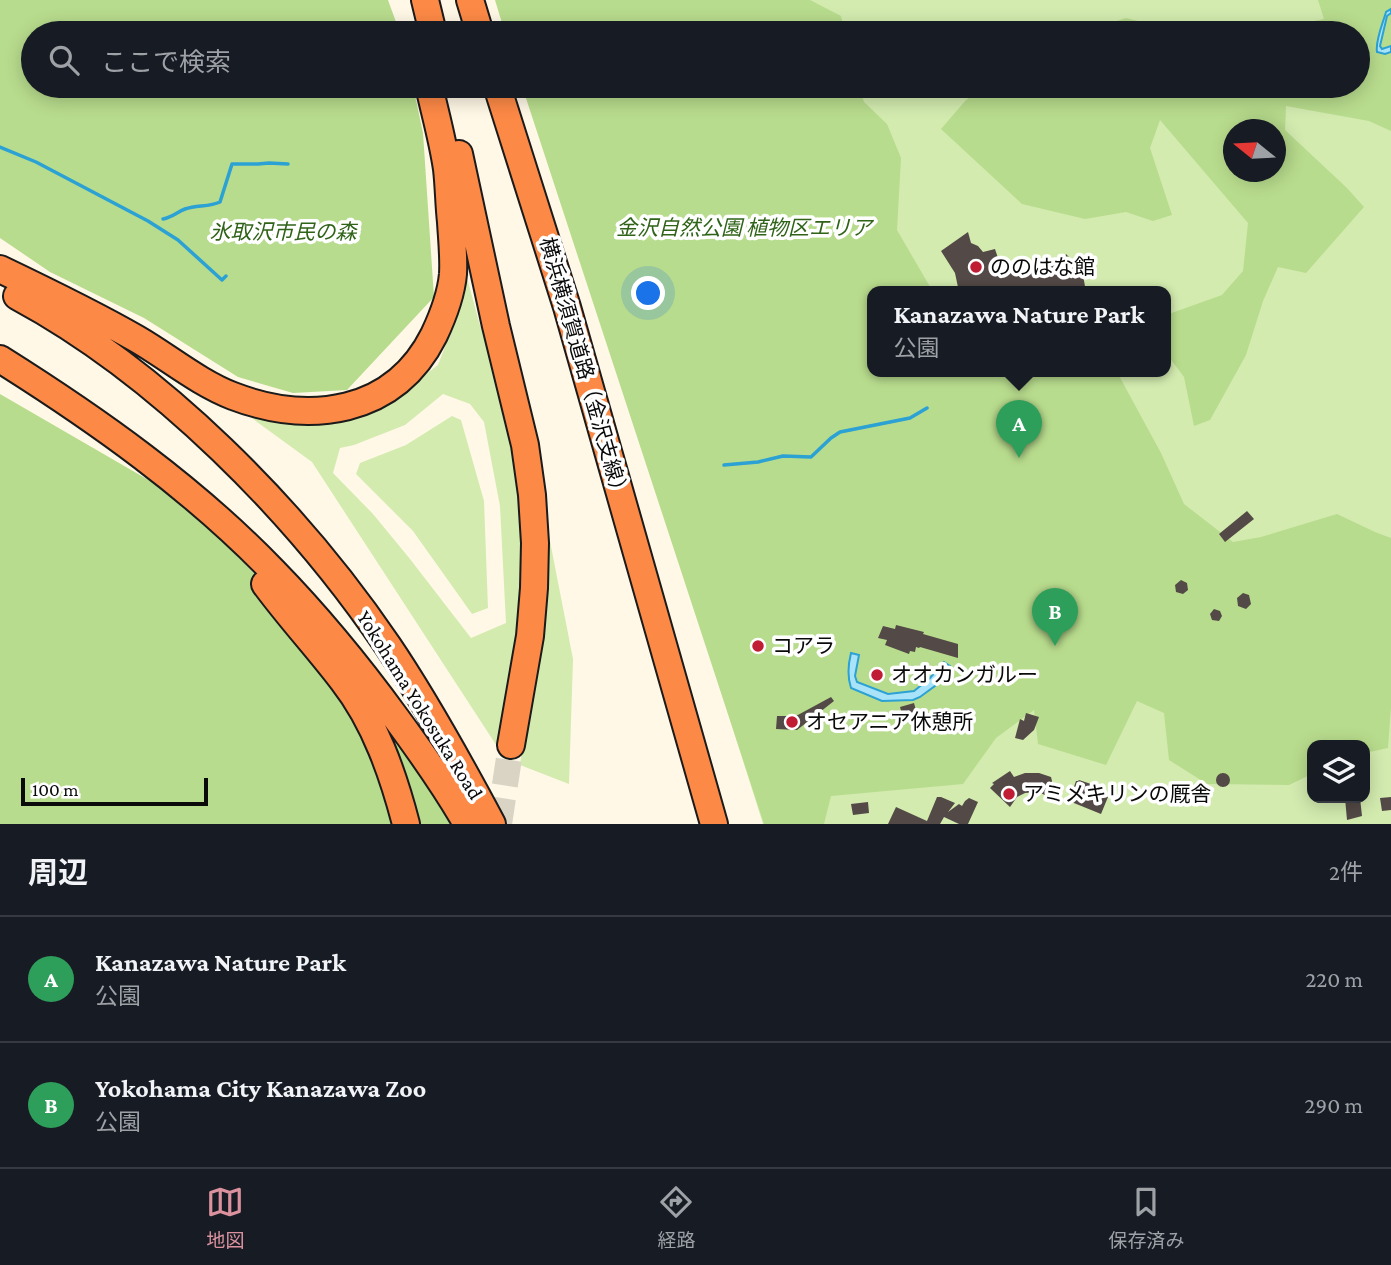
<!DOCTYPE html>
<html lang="ja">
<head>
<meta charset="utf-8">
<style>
  :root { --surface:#171b24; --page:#242831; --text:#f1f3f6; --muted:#9ea1a6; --line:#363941; --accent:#db929e }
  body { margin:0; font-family:"Crimson Pro","Noto Sans JP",serif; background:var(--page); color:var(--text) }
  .controls { position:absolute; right:21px; bottom:21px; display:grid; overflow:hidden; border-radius:14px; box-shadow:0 4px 18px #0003 }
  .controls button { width:63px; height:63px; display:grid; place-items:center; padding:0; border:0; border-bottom:2px solid var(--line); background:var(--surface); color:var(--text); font:35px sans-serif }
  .compass { position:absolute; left:1223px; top:119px; width:63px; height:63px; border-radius:50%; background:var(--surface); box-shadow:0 4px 18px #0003; rotate:288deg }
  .scale { position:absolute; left:21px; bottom:18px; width:187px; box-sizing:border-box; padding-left:7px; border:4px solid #0a0a0a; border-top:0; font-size:19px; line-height:24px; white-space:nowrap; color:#0a0a0a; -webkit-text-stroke:5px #fff; paint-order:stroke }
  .you { position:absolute; left:649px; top:294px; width:24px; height:24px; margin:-18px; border:5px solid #fff; border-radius:50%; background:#1a73e8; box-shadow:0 0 0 10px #1a73e833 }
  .badge { display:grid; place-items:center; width:46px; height:46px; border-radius:50%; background:var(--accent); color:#fff; font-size:23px; font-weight:700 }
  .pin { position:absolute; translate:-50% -58px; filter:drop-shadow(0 2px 4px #0008) }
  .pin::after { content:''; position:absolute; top:37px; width:24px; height:21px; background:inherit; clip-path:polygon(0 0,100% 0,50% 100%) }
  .popup { position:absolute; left:867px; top:286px; width:304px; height:91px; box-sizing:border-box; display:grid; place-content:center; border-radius:14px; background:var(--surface); filter:drop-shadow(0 2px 5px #0005); font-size:23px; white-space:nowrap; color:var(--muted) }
  .popup b { font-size:26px; color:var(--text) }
  .popup::after { content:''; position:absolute; left:50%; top:100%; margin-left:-14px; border:14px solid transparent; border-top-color:var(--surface) }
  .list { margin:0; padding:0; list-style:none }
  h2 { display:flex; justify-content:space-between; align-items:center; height:91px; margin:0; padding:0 28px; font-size:30px }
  h2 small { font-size:23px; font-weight:400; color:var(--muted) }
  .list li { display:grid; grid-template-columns:46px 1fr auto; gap:21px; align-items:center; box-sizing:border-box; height:126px; padding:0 28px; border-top:2px solid var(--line) }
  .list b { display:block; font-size:26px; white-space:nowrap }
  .list p { margin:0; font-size:23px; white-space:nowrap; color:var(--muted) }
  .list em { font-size:23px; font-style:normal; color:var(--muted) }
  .icon { flex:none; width:38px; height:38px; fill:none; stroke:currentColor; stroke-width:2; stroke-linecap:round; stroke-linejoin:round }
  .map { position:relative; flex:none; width:1391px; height:824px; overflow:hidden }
  .search { position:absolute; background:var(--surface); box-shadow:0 4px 18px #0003; left:21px; right:21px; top:21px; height:77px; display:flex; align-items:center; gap:18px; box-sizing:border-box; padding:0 24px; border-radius:38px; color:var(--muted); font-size:26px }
  .sheet { height:343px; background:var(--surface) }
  nav { display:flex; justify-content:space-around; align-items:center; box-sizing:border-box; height:98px; border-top:2px solid var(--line); background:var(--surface); font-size:19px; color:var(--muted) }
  nav a { display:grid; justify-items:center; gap:4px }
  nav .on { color:var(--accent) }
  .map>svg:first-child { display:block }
  .green { fill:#d3ebaf; fill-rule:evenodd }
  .forest { fill:#b8dc8d; fill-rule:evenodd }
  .water { fill:#a8e3f9; stroke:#2ba1d4; stroke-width:2 }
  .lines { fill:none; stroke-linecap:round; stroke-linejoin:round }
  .stream { stroke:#2ba1d4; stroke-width:3.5 }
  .building { fill:#534946 }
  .motorway-tunnel { stroke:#dad4c5; stroke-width:26; stroke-dasharray:26 13; stroke-linecap:butt }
  .motorway-casing { stroke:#1b1b1b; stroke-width:30 }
  .motorway { stroke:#fd8946; stroke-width:26 }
  .poi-dot { fill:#c01c33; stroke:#fff; stroke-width:2.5 }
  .labels { text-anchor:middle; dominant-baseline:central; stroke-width:7; stroke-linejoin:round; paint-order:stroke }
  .park-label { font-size:21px; font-style:italic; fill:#2f6318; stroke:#fff }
  .poi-label { font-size:21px; fill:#0a0a0a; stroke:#fff; text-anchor:start }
  .street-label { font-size:21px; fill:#0a0a0a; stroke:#fff }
</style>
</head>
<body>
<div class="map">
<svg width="1391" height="824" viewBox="0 0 1391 824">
  <rect width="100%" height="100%" fill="#fff8e6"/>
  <path class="green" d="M503,0H1391V824H763L530,86H1358V33H513ZM1234,130H1276V172H1234ZM872,292H1166V372H872ZM1312,745H1365V798H1312Z
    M466,274L479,322L523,455L526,609L502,754L312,462L249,416L259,412L312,423L344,421L369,411L409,387L438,365L459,310ZM443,394L470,404L484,422L500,506L506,623L471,638L410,559L373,514L333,473L340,448L354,445L405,425Z
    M452,416L461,420L484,501L488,608L472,614L413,531L356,474L360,463L406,445Z
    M548,531L573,659L569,784L520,765L535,665L542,534Z"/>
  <path class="forest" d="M0,0H388L400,33H33V86H413L423,133L434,297L347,390L293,393L238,377L144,318L50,272L0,238Z
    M495,0H810L841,16L845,33H505Z
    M1318,0H1391V131L1369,121L1286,106L1285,130L1347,188L1364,207L1306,273L1278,267L1263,301L1246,355L1210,420L1194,426L1184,377L1166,353V315L1222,295L1243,271L1248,223L1160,120L1150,148L1172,215L1153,221L1126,212L1085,219L1022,204L941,129L966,100L986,86H1358V33H1237L1258,32L1324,19ZM1234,130H1276V172H1234Z
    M1126,18L1186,33H1080Z
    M522,86H859L864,102L887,124L901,158L897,230L933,292H872V372H1117L1161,453L1184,504L1233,542L1261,537L1337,514L1375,532L1391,538V707L1388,748L1365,753V745H1312V774L1289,785L1207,784L1169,760L1164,713L1137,701L1106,765L1038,744L1034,710L996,738L963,784L831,796L824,824H764Z
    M0,394L183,500L355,678L442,805L453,824H0Z"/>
  <path class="water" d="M1391,9V13L1387,16L1380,46L1382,49L1391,46V52L1385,54L1377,52C1375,41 1383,23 1386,12Z
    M851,653L859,655L855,676L857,682L888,694L914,691L930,678L944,662L950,666L939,683L920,697L913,700L882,701L851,688C847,676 848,665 851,653Z"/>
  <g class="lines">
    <path class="stream" d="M0,147L36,162L148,221L178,240L222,280L226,276
      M163,219C173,217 177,212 185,209C197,205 209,207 220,202L232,164H258L269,163L288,164
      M724,465L758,462L783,456L811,457L831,438L840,432L910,418L927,408"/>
  </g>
  <path class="building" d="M968,232L971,243L978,246L983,252L995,249L1001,267L1021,261L1022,266L1048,259L1062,264L1066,254L1078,266L1083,275L1086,292H959L955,273L941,251Z
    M1247,511L1254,519L1225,542L1219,534Z
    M1181,580L1187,583L1188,590L1183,594L1176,592L1175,585Z
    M1243,593L1249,595L1251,604L1246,609L1238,606L1237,598Z
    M1214,609L1220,611L1222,616L1219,621L1212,620L1210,614Z
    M896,625L924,632L923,634L958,644V658L920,647L919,648L916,647L915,652L910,651L909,654L885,645L887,640L878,638L883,626L895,629Z
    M831,697L834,701L797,730L776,729L777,716H796Z
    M914,703L917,714L903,718L900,707Z
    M1026,713L1039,717L1034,730L1023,740L1015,738L1020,719L1024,721Z
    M1010,771L1014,777L1025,773H1039L1051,777L1052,781L1045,795L1038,792L1025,793L1017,797L1010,807L990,788L994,784L992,783Z
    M1216 780a7 7 0 1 1 14 0a7 7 0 1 1-14 0Z
    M1079,780L1097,786L1096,788L1100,791L1099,794L1108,797L1101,814L1069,801L1076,781H1078Z
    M937,797H941L955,803L948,812L959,804L962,806L965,801L969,798L978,802L968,824H959L944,817L940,824H888L896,807L927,821Z
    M1391,797V810L1382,811L1380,798Z
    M1345,798H1360L1362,816L1347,820Z
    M868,802L869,813L853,815L851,804Z"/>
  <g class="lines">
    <path class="motorway-tunnel" d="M499,824L511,745"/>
    <g class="motorway-casing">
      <path id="motorway" d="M425,0L433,33
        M470,0L480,33
        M497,86L567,307L714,824
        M459,154L496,326L525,445L532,495L535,543L534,588L530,636L511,745
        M0,269C46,291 92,313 137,339C168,357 199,383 233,396C309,425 394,415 434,335C443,316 451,296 453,274C454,257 452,239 451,222C449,204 449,186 447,169C443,141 435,113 429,86
        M17,296C160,373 297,512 388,646C426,702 460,764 492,824
        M0,359C97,420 193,488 273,571C318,617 358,666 396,718C421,752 446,787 467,824
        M265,584C290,618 318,648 343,681C375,722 393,774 406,824"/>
    </g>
    <use href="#motorway" class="motorway"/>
  </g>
  <g class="poi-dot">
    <circle cx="976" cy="267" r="7"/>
    <circle cx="758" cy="646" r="7"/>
    <circle cx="877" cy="675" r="7"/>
    <circle cx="792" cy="722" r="7"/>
    <circle cx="1009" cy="794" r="7"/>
  </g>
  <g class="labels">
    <g class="park-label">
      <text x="744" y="228">金沢自然公園 植物区エリア</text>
      <text x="283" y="232">氷取沢市民の森</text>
    </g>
    <g class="poi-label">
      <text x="990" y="267">ののはな館</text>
      <text x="772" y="646">コアラ</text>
      <text x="891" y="675">オオカンガルー</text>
      <text x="806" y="722">オセアニア休憩所</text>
      <text x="1023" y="794">アミメキリンの厩舎</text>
    </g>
    <g class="street-label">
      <text transform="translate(584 369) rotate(74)">横浜横須賀道路（金沢支線）</text>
      <text transform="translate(420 705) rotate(58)">Yokohama Yokosuka Road</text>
    </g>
  </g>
</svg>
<div class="controls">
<button><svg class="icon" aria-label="layers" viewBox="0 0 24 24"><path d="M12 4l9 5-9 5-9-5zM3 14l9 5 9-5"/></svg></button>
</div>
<svg class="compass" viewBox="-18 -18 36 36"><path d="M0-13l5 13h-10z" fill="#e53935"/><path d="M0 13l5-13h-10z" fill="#9ea1a6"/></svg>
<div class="scale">100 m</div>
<div class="you"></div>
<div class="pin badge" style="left:1019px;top:458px;background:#2e9e5b">A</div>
<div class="popup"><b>Kanazawa Nature Park</b>公園</div>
<div class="pin badge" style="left:1055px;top:646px;background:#2e9e5b">B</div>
<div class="search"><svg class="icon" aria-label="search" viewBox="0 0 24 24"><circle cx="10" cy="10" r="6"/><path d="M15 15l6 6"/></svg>ここで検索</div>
</div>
<section class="sheet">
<h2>周辺<small>2件</small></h2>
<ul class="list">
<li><span class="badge" style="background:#2e9e5b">A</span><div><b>Kanazawa Nature Park</b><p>公園</p></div><em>220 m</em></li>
<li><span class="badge" style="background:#2e9e5b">B</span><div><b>Yokohama City Kanazawa Zoo</b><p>公園</p></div><em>290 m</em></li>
</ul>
</section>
<nav>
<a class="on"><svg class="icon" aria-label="map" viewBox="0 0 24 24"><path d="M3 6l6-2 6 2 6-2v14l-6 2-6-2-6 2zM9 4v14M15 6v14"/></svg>地図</a>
<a><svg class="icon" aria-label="directions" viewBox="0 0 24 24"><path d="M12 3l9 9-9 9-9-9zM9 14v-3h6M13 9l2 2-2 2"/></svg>経路</a>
<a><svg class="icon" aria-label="saved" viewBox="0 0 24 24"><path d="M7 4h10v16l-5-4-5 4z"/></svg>保存済み</a>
</nav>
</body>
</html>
